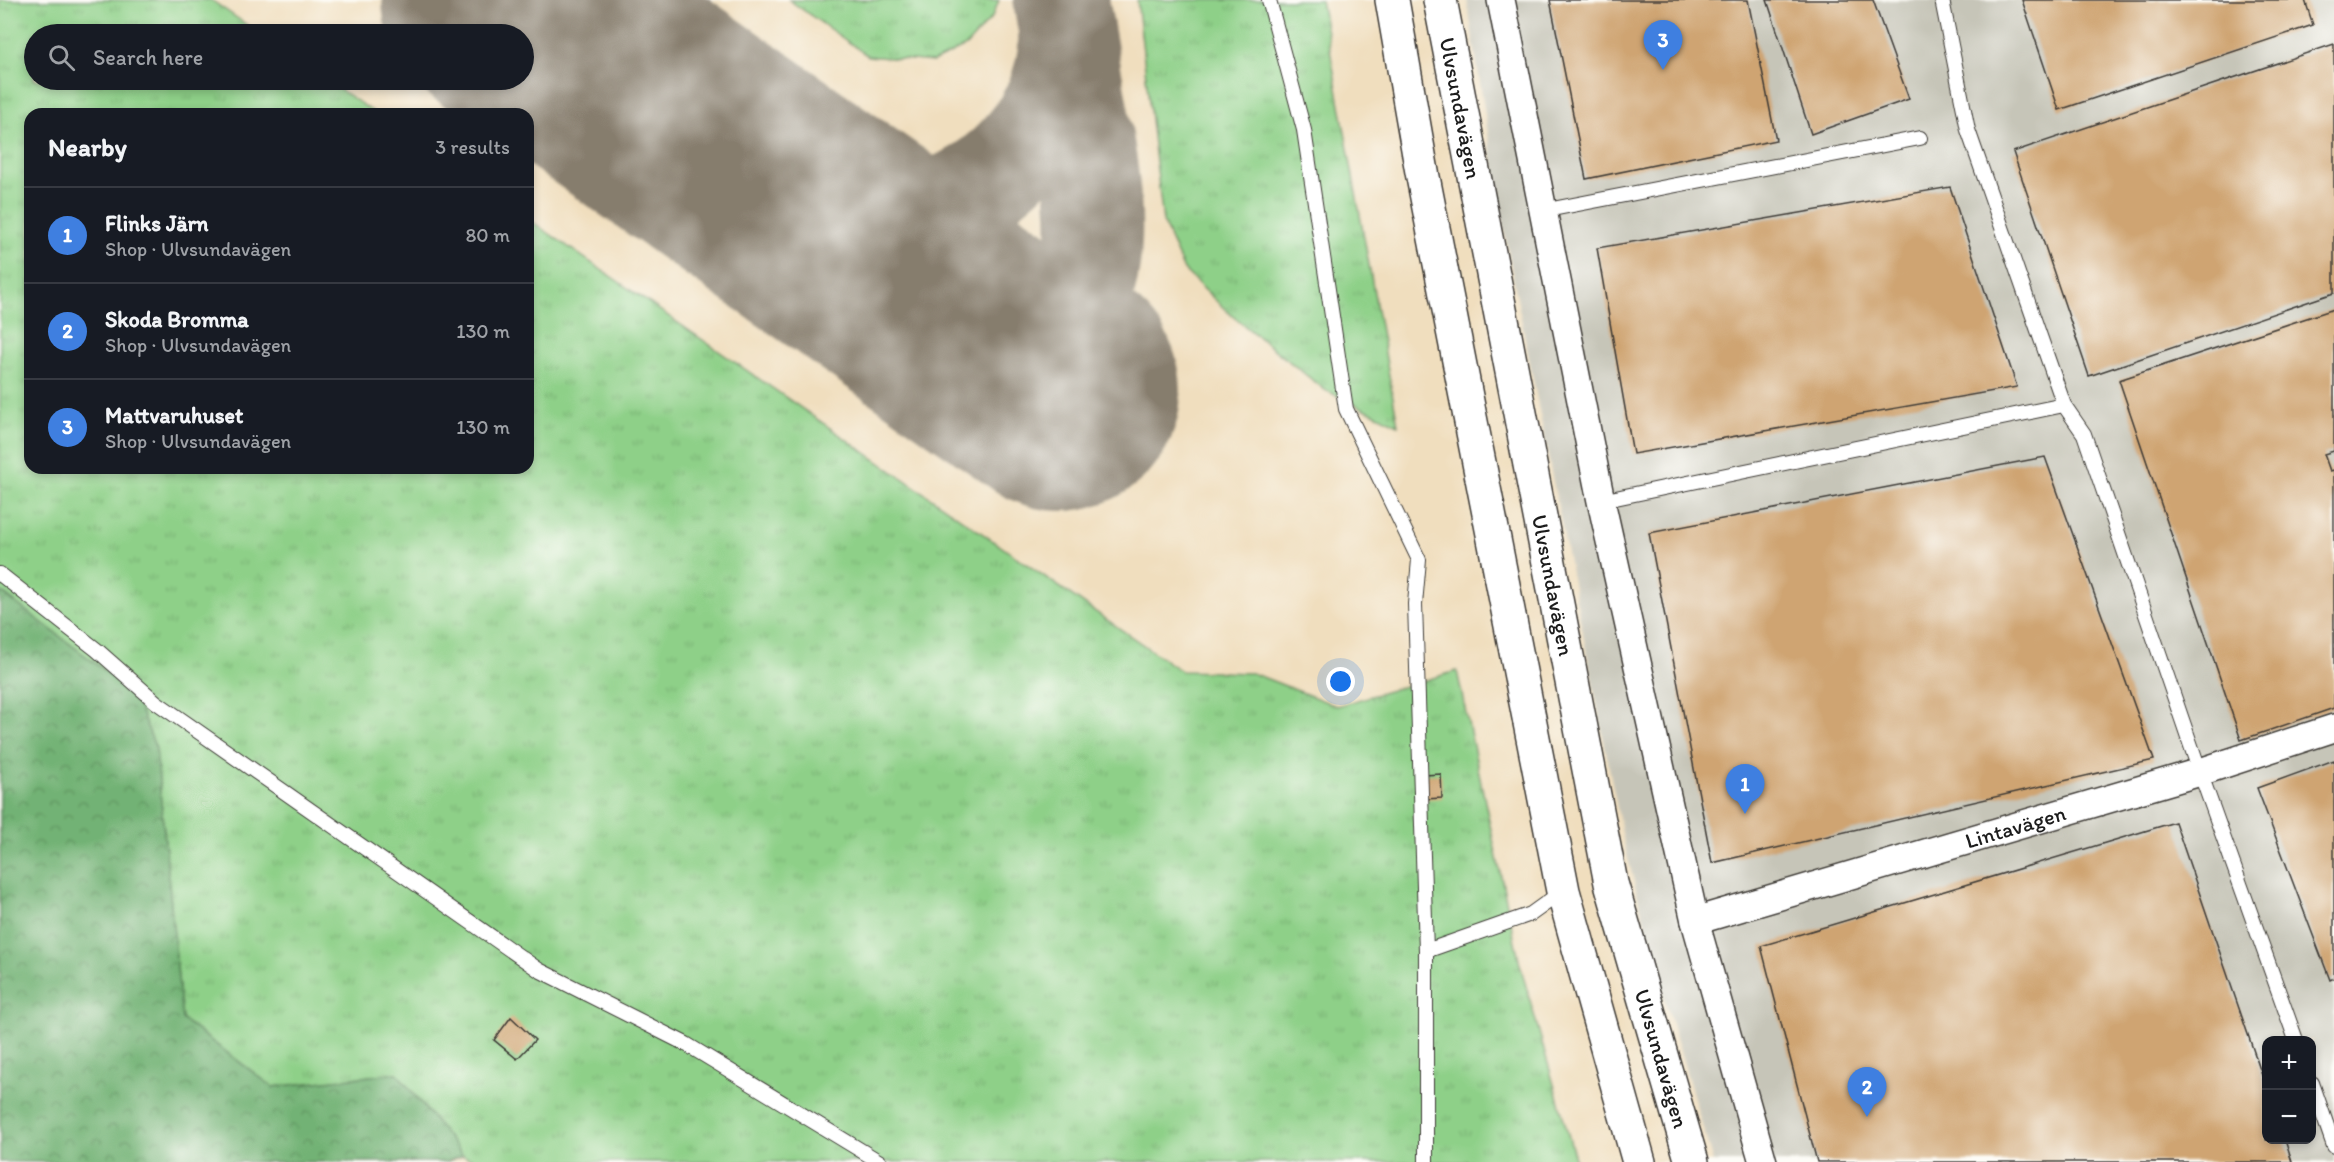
<!DOCTYPE html>
<html lang="en">
<head>
<meta charset="utf-8">
<style>
  :root { --surface:#171b24; --page:#20242c; --text:#f1f3f6; --muted:#9ea1a6; --line:#363941; --accent:#2563eb }
  body { margin:0; font-family:Itim,sans-serif; background:var(--page); color:var(--text) }
  .controls { position:absolute; right:18px; bottom:18px; display:grid; overflow:hidden; border-radius:12px; box-shadow:0 3px 9px #0003 }
  .controls button { width:54px; height:54px; display:grid; place-items:center; padding:0; border:0; border-bottom:2px solid var(--line); background:var(--surface); color:var(--text); font:30px sans-serif }
  .you { position:absolute; left:1341px; top:682px; width:21px; height:21px; margin:-15px; border:4px solid #fff; border-radius:50%; background:#1a73e8; box-shadow:0 0 0 9px #1a73e833 }
  .badge { display:grid; place-items:center; width:39px; height:39px; border-radius:50%; background:var(--accent); color:#fff; font-size:20px; font-weight:700 }
  .pin { position:absolute; translate:-50% -50px; filter:drop-shadow(0 2px 3px #0008) }
  .pin::after { content:''; position:absolute; top:32px; width:21px; height:18px; background:inherit; clip-path:polygon(0 0,100% 0,50% 100%) }
  .list { margin:0; padding:0; list-style:none }
  h2 { display:flex; justify-content:space-between; align-items:center; height:78px; margin:0; padding:0 24px; font-size:26px }
  h2 small { font-size:20px; font-weight:400; color:var(--muted) }
  .list li { display:grid; grid-template-columns:39px 1fr auto; gap:18px; align-items:center; box-sizing:border-box; height:96px; padding:0 24px; border-top:2px solid var(--line) }
  .list b { display:block; font-size:22px; white-space:nowrap }
  .list p { margin:0; font-size:20px; white-space:nowrap; color:var(--muted) }
  .list em { font-size:20px; font-style:normal; color:var(--muted) }
  .icon { flex:none; width:33px; height:33px; fill:none; stroke:currentColor; stroke-width:2; stroke-linecap:round; stroke-linejoin:round }
  .map { position:relative; flex:none; width:2334px; height:1162px; overflow:hidden }
  .search { position:absolute; background:var(--surface); box-shadow:0 3px 9px #0003; left:24px; top:24px; width:510px; height:66px; display:flex; align-items:center; gap:15px; box-sizing:border-box; padding:0 21px; border-radius:33px; color:var(--muted); font-size:22px }
  .panel { position:absolute; background:var(--surface); box-shadow:0 3px 9px #0003; left:24px; top:108px; width:510px; height:366px; border-radius:18px }
  .map>svg:first-child { display:block }
  .industrial { fill:#c6c5b8; fill-rule:evenodd }
  .grass { fill:url(#grass-tufts); stroke:#557652; stroke-width:1.5 }
  .forest { fill:url(#forest-crowns); stroke:#476748; stroke-width:1.5 }
  .lines { fill:none; stroke-linecap:round; stroke-linejoin:round }
  .taxiway { stroke:#867d6d; stroke-width:96 }
  .runway { stroke:#867d6d; stroke-width:240 }
  .building { fill:#cfa472 }
  .lane-casing { stroke:#3c3934; stroke-width:16 }
  .street-casing { stroke:#3c3934; stroke-width:30 }
  .primary-casing { stroke:#3c3934; stroke-width:36 }
  .lane { stroke:#fff; stroke-width:14 }
  .street { stroke:#fff; stroke-width:27 }
  .primary { stroke:#fff; stroke-width:33 }
  .labels { text-anchor:middle; dominant-baseline:central; stroke-width:4.5; stroke-linejoin:round; paint-order:stroke }
  .street-label { font-size:22px; fill:#1c1c1c; stroke:#fdfcf7 }
</style>
</head>
<body>
<div class="map">
<svg width="2334" height="1162" viewBox="0 0 2334 1162">
  <defs>
    <pattern id="grass-tufts" width="24" height="20" patternUnits="userSpaceOnUse" patternTransform="scale(1.5)"><rect width="24" height="20" fill="#8ed088"/><path d="M3 7l-1-3M5 7V3M7 7l1-3M15 17l-1-3M17 17v-4M19 17l1-3" fill="none" stroke="#7ab275"/></pattern>
    <pattern id="forest-crowns" width="20" height="18" patternUnits="userSpaceOnUse" patternTransform="scale(1.5)"><rect width="20" height="18" fill="#72b274"/><path d="M2 6a3 3 0 1 1 6 0M12 15a3 3 0 1 1 6 0" fill="none" stroke="#5d905e"/></pattern>
  </defs>
  <rect width="100%" height="100%" fill="#fdfcf7"/>
  <filter id="ink" filterUnits="userSpaceOnUse"><feTurbulence type="fractalNoise" baseFrequency=".0167" numOctaves="2"/><feDisplacementMap in="SourceGraphic" scale="12" xChannelSelector="R" yChannelSelector="G"/><feConvolveMatrix kernelMatrix="1 2 1 2 8 2 1 2 1" color-interpolation-filters="sRGB"/></filter>
  <filter id="wash" filterUnits="userSpaceOnUse"><feTurbulence type="fractalNoise" baseFrequency=".008" numOctaves="4" result="noise"/><feDisplacementMap in="SourceGraphic" scale="24" xChannelSelector="R" yChannelSelector="G"/><feGaussianBlur stdDeviation="1.35" result="paint"/><feColorMatrix in="noise" values="0 0 0 0 0 0 0 0 0 0 0 0 0 0 0 0 0 1.4 0 .05"/><feComposite in="paint" operator="in"/></filter>
  <g filter="url(#wash)">
    <rect width="100%" height="100%" fill="#f0debe"/>
    <path class="industrial" d="M1467,0H2334V1162H1713L1664,997L1624,843L1501,216ZM2266,1040H2312V1140H2266Z"/>
    <path class="grass" d="M0,0H211L260,34H34V80H326L376,114H30V468H528V219L1181,671L1252,673L1337,706L1457,671L1520,965L1576,1162H482L463,1156L397,1073L273,1087L182,1019L156,749L133,692L0,591Z
      M789,0H999L993,16L966,46L933,62L868,56Z
      M1137,0H1321L1398,425L1325,390L1231,315L1184,270L1163,222Z"/>
    <path class="forest" d="M0,591L133,692L156,749L182,1019L273,1087L397,1073L463,1156L446,1162H0Z"/>
    <g class="lines">
      <path class="taxiway" d="M755,178C792,195 827,213 867,216C967,224 1070,133 1066,32
        M974,331C1000,343 1025,349 1052,333C1118,294 1090,165 1079,104C1073,69 1067,35 1061,0"/>
      <path class="runway" d="M502,0L1061,391"/>
    </g>
    <g id="blocks">
      <path class="building" d="M1550,0H1748L1776,140L1586,179Z
        M1767,0H1873L1909,99L1811,134Z
        M2022,0H2305L2313,25L2059,110Z
        M2334,44V293L2089,376L2013,152Z
        M1950,187L2017,387L1633,454L1597,248Z
        M2334,309V451L2324,454L2330,471L2334,470V708L2241,740L2119,380Z
        M2045,457L2154,760L1712,863L1649,533Z
        M2334,760V978L2330,980L2257,788Z
        M1441,774L1442,798L1425,799L1424,775Z
        M2175,822L2266,1087V1140H2285L2292,1162H1817L1761,946Z
        M511,1017L535,1040L517,1059L494,1040Z"/>
    </g>
  </g>
  <g filter="url(#ink)">
    <use href="#blocks" fill-opacity="0" stroke="#3c3934" stroke-width="1.5"/>
    <g class="lines">
      <g class="lane-casing">
        <path id="lane" d="M1269,0L1304,130L1346,409L1419,560L1415,604L1426,951V1162
          M1942,0L1968,130L2064,405L2084,434L2200,772L2296,1040
          M1542,211L1920,138
          M1601,501L2064,405
          M0,574L97,650L156,702L539,970L686,1044L880,1162
          M1426,951L1531,914L1563,891
          M2312,1083L2334,1146"/>
      </g>
      <g class="street-casing">
        <g id="street">
          <path d="M1501,0L1601,501L1695,921L1763,1162"/>
          <path id="s1" d="M1695,921L2200,772L2334,728"/>
        </g>
      </g>
      <g class="primary-casing">
        <g id="primary">
          <path d="M1392,0L1422,172L1563,891L1639,1162"/>
          <path id="s2" d="M1440,0L1611,883L1692,1162"/>
        </g>
      </g>
      <use href="#lane" class="lane"/>
      <use href="#street" class="street"/>
      <use href="#primary" class="primary"/>
    </g>
  </g>
  <g class="labels">
    <g class="street-label">
      <text stroke="none"><textPath href="#s2" startOffset="110">Ulvsundavägen</textPath></text>
      <text stroke="none"><textPath href="#s2" startOffset="596">Ulvsundavägen</textPath></text>
      <text stroke="none"><textPath href="#s1" startOffset="334">Lintavägen</textPath></text>
      <text stroke="none"><textPath href="#s2" startOffset="1082">Ulvsundavägen</textPath></text>
    </g>
  </g>
</svg>
<div class="controls">
<button>+</button>
<button>−</button>
</div>
<div class="you"></div>
<div class="pin badge" style="left:1745px;top:814px;background:#3f7fe0">1</div>
<div class="pin badge" style="left:1867px;top:1117px;background:#3f7fe0">2</div>
<div class="pin badge" style="left:1663px;top:70px;background:#3f7fe0">3</div>
<div class="search"><svg class="icon" aria-label="search" viewBox="0 0 24 24"><circle cx="10" cy="10" r="6"/><path d="M15 15l6 6"/></svg>Search here</div>
<section class="panel">
<h2>Nearby<small>3 results</small></h2>
<ul class="list">
<li><span class="badge" style="background:#3f7fe0">1</span><div><b>Flinks Järn</b><p>Shop · Ulvsundavägen</p></div><em>80 m</em></li>
<li><span class="badge" style="background:#3f7fe0">2</span><div><b>Skoda Bromma</b><p>Shop · Ulvsundavägen</p></div><em>130 m</em></li>
<li><span class="badge" style="background:#3f7fe0">3</span><div><b>Mattvaruhuset</b><p>Shop · Ulvsundavägen</p></div><em>130 m</em></li>
</ul>
</section>
</div>
</body>
</html>
